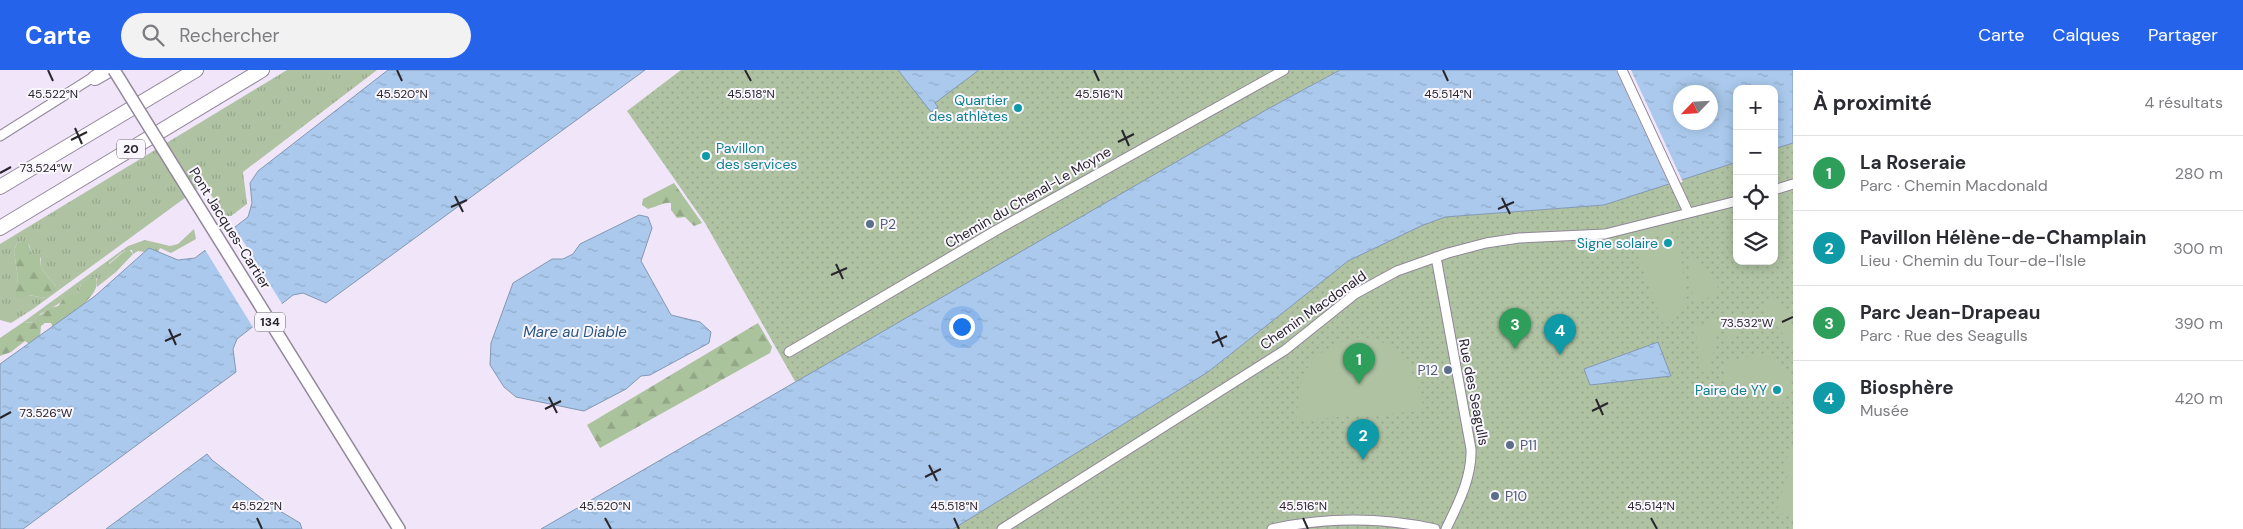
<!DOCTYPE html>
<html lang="fr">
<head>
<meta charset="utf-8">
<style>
  :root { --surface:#fff; --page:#f2f2f3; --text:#2b2b33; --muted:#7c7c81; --line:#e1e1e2; --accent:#2563eb }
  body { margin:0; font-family:"DM Sans",sans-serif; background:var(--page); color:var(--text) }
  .controls { position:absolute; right:15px; top:15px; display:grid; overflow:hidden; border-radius:10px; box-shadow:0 2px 12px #0003 }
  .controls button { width:45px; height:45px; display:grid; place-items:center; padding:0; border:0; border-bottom:1px solid var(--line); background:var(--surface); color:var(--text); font:25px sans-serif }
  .compass { position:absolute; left:1673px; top:15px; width:45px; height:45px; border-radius:50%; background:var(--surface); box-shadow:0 2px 12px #0003; rotate:245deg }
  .you { position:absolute; left:961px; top:256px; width:18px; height:18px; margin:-12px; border:4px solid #fff; border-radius:50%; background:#1a73e8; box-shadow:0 0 0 8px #1a73e833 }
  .badge { display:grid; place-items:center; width:32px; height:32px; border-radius:50%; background:var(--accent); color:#fff; font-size:16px; font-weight:700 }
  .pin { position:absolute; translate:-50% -41px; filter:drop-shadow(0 1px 2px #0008) }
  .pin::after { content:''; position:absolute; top:26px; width:18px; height:15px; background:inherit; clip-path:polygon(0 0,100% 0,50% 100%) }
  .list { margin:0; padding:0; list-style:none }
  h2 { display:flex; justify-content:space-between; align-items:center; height:65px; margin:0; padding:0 20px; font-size:21px }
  h2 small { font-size:16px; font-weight:400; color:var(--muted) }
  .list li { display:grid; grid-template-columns:32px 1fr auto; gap:15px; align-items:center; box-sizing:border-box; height:75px; padding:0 20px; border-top:1px solid var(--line) }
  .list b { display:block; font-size:19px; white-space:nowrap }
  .list p { margin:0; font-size:16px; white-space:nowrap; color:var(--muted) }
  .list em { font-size:16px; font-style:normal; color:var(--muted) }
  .icon { flex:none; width:28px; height:28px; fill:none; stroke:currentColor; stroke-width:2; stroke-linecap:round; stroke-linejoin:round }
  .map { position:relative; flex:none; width:1793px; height:459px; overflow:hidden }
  header { display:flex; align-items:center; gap:30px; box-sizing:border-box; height:70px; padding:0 25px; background:var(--accent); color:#fff }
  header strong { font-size:24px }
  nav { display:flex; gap:28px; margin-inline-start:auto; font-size:18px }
  .search { width:350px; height:45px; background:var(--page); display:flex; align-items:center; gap:12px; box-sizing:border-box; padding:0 18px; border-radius:28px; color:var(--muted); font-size:19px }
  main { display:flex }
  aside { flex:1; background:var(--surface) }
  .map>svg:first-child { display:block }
  .grass { fill:url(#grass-tufts); fill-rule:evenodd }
  .forest { fill:url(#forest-firs) }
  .park { fill:url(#park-dots) }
  .garden { fill:#afc3a3 }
  .water { fill:url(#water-ripples); stroke:#8398b2; fill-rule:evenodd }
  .pier { fill:#f0e5f9 }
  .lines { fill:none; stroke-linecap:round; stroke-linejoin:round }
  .minor-casing { stroke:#918799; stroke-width:11 }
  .major-casing { stroke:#918799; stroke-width:14 }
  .highway-casing { stroke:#918799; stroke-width:16 }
  .minor { stroke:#fff; stroke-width:9 }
  .major { stroke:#fff; stroke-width:11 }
  .highway { stroke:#fff; stroke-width:14 }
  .major-bridge-casing { stroke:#918799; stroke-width:14; stroke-linecap:butt }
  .major-bridge { stroke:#fff; stroke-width:11 }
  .ticks { fill:none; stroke:#29252c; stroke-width:2 }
  .culture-dot { fill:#0f9aa8; stroke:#faf6fe; stroke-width:2 }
  .service-dot { fill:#5c6f8a; stroke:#faf6fe; stroke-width:2 }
  .labels { text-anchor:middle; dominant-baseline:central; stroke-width:4; stroke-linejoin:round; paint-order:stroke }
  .shield { fill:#faf6fe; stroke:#68646b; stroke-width:1 }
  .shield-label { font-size:12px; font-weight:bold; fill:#29252c }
  .culture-label { font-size:14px; fill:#0d838f; stroke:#faf6fe; text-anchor:end }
  .street-label { font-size:14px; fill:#29252c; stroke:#faf6fe }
  .service-label { font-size:14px; fill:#4e5e75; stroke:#faf6fe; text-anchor:start }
  .water-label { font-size:15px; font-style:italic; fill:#295582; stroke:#faf6fe }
  .ticks-label { font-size:12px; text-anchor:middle; fill:#29252c; stroke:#faf6fe; stroke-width:4; stroke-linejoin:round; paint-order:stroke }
</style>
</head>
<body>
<header>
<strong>Carte</strong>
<div class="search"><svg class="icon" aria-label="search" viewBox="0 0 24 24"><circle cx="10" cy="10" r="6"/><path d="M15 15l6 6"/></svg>Rechercher</div>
<nav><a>Carte</a><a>Calques</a><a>Partager</a></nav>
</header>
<main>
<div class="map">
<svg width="1793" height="459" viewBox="0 0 1793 459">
  <defs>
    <pattern id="grass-tufts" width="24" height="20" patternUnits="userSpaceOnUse" patternTransform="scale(1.25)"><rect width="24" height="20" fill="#afc3a3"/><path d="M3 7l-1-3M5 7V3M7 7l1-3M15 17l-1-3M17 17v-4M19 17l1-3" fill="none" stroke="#97a78c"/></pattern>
    <pattern id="forest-firs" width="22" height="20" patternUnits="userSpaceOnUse" patternTransform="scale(1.25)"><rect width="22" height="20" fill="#abc39c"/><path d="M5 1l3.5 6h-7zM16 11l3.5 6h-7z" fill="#93a787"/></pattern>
    <pattern id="park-dots" width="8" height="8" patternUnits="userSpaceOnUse" patternTransform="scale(1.25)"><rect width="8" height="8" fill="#afc3a3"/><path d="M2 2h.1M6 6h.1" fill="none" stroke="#97a78c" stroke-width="1.8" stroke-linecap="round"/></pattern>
    <pattern id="water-ripples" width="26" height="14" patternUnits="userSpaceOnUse" patternTransform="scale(1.25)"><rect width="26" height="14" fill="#aac9ec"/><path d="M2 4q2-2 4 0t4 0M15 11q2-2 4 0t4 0" fill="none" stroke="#92accb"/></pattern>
  </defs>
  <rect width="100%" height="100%" fill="#f0e5f9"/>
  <path class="grass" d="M287,0H377L243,102L247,134L231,146H226L222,142L204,114L33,239L11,253L0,250V174ZM23,171L29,175L32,184L41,188V198L56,217L46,228L16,223L18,208L14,181L17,173Z
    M194,159L196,169L171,183L160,178L158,182L149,178L145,182L138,181L133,184L132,180H125L108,194L116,202L97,217V208L81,214L78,223C64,228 55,238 40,244L37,252L22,253L128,176L145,170L170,176L178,174Z"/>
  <path class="forest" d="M674,113L702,153L694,156L685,147L677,148L671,140V133C664,132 656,137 648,139L642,135L643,129Z
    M23,171H27L32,184L40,185L41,198L56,217L57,220L46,228L28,225L23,229L15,226L18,208L14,181L17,173Z
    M128,178L133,184L116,202L108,195Z
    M95,206C106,224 65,248 53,258L51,253H45L41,256L40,267L29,274L25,271L11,282L0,286V268L22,253L37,252V247L51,238L58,236L67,225L78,223L81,214Z
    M758,253L772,277L770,283L600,378L587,355Z"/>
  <path class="park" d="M681,0H1340L1266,40L796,313L705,153L627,41Z
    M1793,73V459H953L1208,302L1348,191L1421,156L1445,147L1604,135L1737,92V191H1774V79Z"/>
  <path class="garden" d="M1678,153L1677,160L1633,173L1636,166L1630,164Z
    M1679,168L1687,238L1663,253L1636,181Z
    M1689,182L1720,220L1696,235L1693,233Z
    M1774,228C1792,242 1793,253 1793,276L1762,238Z
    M1738,242L1746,252L1727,270L1730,245Z
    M1716,249L1720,254L1709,300L1700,303L1696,257Z
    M1356,268C1362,268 1370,268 1376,270C1406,279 1420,313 1424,341L1297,350C1298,302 1309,280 1356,268Z
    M1771,282L1793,309L1782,334L1724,310V292Z
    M1791,377H1793V447L1776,441L1789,402L1783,399Z"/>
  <path class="water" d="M388,0H645L326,233L303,223L293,225L237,269L233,279L236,302L23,459H0V294L95,226L149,178L178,190L195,188L248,147L252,133L250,113L258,101Z
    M898,0H979L935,33L938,37L931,42Z
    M1340,0H1793V73L1774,79V19H1737V92L1604,135L1445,147L1421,156L1348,191L1208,302L953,459H541L1266,40ZM1680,22H1710V52H1680Z
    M639,145L648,147L652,158L641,191L671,245L700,252L711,262L709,273L650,305L641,306L626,319L584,341L516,327L504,317L490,295L491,273L513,213L552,189H563L573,184L580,174Z
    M1658,272L1671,306L1590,315L1584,299Z
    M207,384L212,390L270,435L300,453L302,459H106Z"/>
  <path class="pier" d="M1616,0H1631L1683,112L1670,116Z
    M233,155L284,237L254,259L204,178Z"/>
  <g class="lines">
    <g class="minor-casing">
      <path id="minor" d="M1622,0L1688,142
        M0,66L98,4
        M1774,120L1793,114
        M1436,187L1471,379C1472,408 1458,434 1446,459
        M789,282L995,161L1284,0
        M1002,459L1285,280L1355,224L1397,201L1448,183L1486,173L1519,168L1605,164L1737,131
        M1272,459C1327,447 1380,447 1435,459"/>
    </g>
    <g class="major-casing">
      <path id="major" d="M174,97L399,459"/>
    </g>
    <g class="highway-casing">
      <path id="highway" d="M95,8L109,0
        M0,117L196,0
        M0,158L262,0"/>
    </g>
    <use href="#minor" class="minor"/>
    <use href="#major" class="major"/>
    <use href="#highway" class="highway"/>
    <g class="major-bridge-casing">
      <path id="major-bridge" d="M114,0L174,97"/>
    </g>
    <use href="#major-bridge" class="major-bridge"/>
  </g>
  <path class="ticks" d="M48,0L53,11M397,0L402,11M745,0L751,11M1094,0L1099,11M1443,0L1448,11M75,58L82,74M1122,60L1129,76M71,70L87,62M1118,72L1134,64M0,103L11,97M455,126L463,142M1502,128L1510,144M451,137L467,130M1498,139L1514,132M836,194L843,209M831,205L847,198M1782,252L1793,247M169,259L176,275M1216,261L1223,277M165,271L181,264M1212,273L1227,266M549,327L557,343M1596,329L1603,345M545,339L561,331M1592,341L1608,333M0,348L11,342M929,395L937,411M925,407L941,399M257,448L262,459M605,448L611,459M954,448L959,459M1303,448L1308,459M1651,448L1657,459"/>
  <g class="culture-dot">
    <circle cx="1018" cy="38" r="5"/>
    <circle cx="706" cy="86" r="5"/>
    <circle cx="1668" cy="173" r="5"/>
    <circle cx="1777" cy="320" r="5"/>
  </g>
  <g class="service-dot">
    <circle cx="870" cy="154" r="5"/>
    <circle cx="1448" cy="300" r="5"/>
    <circle cx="1510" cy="375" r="5"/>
    <circle cx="1495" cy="426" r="5"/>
  </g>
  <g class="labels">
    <g class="shield">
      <rect x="117" y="69.5" width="28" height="19" rx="4"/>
      <rect x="255" y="242.5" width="30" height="19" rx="4"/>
    </g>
    <g class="shield-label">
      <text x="131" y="79">20</text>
      <text x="270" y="252">134</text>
    </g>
    <g class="culture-label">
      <text x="1008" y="30">Quartier<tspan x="1008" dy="16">des athlètes</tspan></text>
      <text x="716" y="78" text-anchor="start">Pavillon<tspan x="716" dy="16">des services</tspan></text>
      <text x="1658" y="173">Signe solaire</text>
      <text x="1767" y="320">Paire de YY</text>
    </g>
    <g class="street-label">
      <text transform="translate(1028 127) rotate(-30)">Chemin du Chenal-Le Moyne</text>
      <text transform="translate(230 158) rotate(58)">Pont Jacques-Cartier</text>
      <text transform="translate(1313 240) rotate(-35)">Chemin Macdonald</text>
      <text transform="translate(1474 322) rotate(79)">Rue des Seagulls</text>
    </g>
    <g class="service-label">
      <text x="880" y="154">P2</text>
      <text x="1438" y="300" text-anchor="end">P12</text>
      <text x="1520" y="375">P11</text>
      <text x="1505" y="426">P10</text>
    </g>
    <g class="water-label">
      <text x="575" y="262">Mare au Diable</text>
    </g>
  </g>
  <g class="ticks-label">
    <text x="1099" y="28">45.516°N</text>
    <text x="53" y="28">45.522°N</text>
    <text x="402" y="28">45.520°N</text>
    <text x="751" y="28">45.518°N</text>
    <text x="1448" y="28">45.514°N</text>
    <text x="46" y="102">73.524°W</text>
    <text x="1747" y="257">73.532°W</text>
    <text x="46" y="347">73.526°W</text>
    <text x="257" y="440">45.522°N</text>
    <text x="605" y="440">45.520°N</text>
    <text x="954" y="440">45.518°N</text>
    <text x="1303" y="440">45.516°N</text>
    <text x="1651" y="440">45.514°N</text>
  </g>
</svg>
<div class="controls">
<button>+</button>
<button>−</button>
<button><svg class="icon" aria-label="locate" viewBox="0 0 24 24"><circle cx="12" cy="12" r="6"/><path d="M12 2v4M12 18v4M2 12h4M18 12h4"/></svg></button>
<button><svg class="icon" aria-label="layers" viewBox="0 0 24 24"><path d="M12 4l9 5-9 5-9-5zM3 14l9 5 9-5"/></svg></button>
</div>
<svg class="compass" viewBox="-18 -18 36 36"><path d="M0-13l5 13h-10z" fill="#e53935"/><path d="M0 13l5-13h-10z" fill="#7c7c81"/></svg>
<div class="you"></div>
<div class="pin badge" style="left:1359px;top:314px;background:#2e9e5b">1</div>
<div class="pin badge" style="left:1363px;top:390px;background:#0f9aa8">2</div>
<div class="pin badge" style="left:1515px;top:279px;background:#2e9e5b">3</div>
<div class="pin badge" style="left:1560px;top:285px;background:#0f9aa8">4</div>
</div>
<aside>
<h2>À proximité<small>4 résultats</small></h2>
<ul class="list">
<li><span class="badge" style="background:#2e9e5b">1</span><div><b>La Roseraie</b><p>Parc · Chemin Macdonald</p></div><em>280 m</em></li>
<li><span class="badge" style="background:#0f9aa8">2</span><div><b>Pavillon Hélène-de-Champlain</b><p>Lieu · Chemin du Tour-de-l'Isle</p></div><em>300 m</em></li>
<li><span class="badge" style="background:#2e9e5b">3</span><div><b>Parc Jean-Drapeau</b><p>Parc · Rue des Seagulls</p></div><em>390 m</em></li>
<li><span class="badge" style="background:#0f9aa8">4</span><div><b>Biosphère</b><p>Musée</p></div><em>420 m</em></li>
</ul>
</aside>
</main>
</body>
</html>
